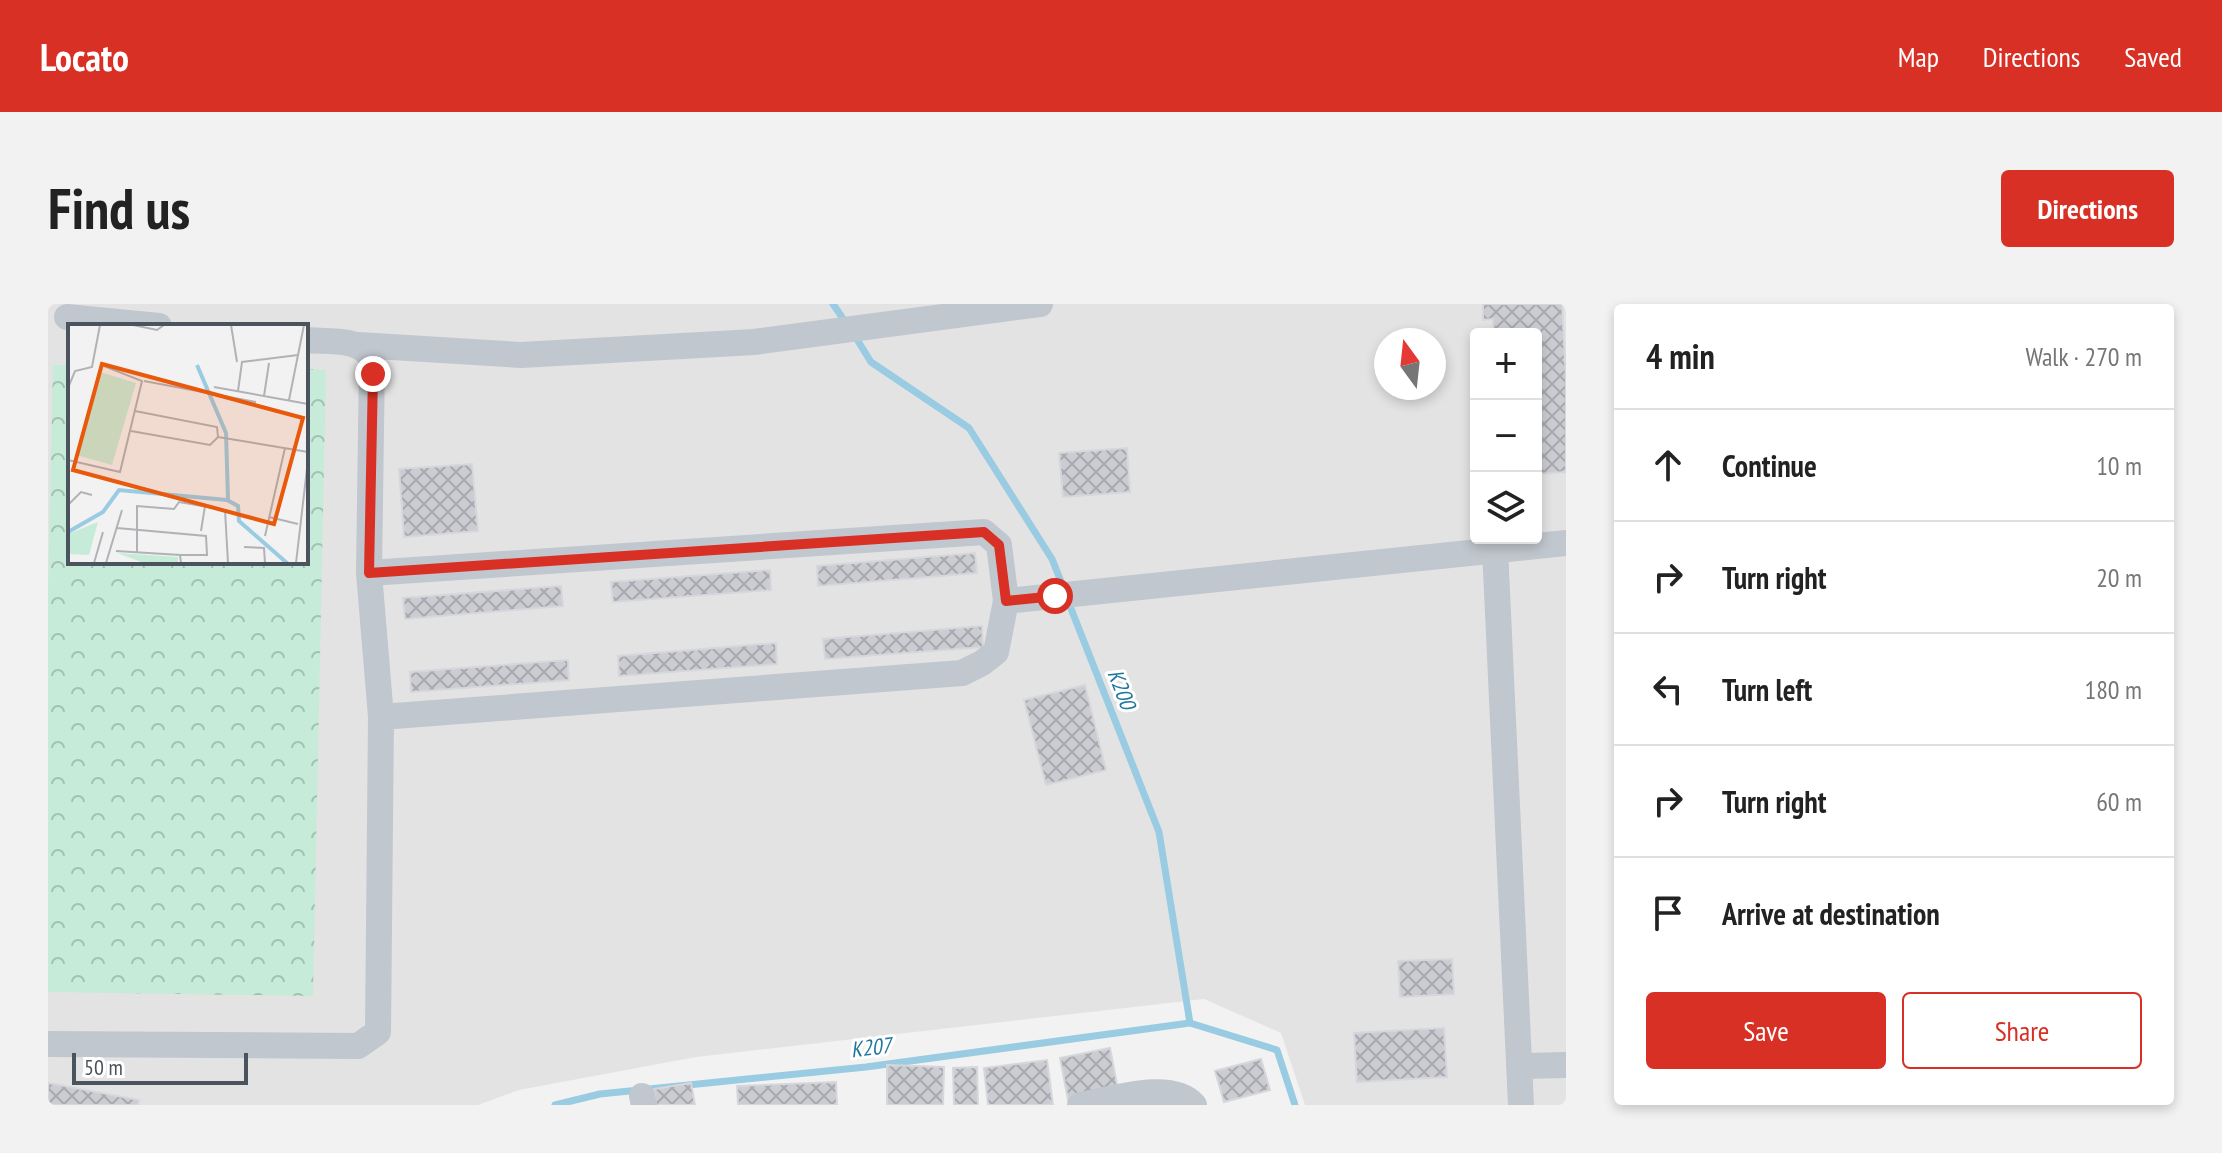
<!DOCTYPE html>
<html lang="en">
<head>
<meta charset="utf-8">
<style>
  :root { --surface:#fff; --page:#f2f2f2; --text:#222; --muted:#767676; --line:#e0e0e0; --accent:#d93025 }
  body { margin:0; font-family:"PT Sans Narrow",sans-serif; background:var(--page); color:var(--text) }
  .controls { position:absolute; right:24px; top:24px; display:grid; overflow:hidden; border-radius:8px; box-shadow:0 4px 12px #0003 }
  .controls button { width:72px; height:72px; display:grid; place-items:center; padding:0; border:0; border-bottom:2px solid var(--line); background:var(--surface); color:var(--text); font:40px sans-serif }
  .compass { position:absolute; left:1326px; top:24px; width:72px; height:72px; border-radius:50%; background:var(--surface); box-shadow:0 4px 12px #0003; rotate:345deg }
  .scale { position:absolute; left:24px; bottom:20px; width:176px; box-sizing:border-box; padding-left:8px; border:4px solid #4b535d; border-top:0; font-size:22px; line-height:28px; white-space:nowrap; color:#4b535d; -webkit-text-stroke:6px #fff; paint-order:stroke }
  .stop { position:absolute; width:24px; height:24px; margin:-18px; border:6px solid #d93025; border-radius:50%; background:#fff }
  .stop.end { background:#d93025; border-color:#fff; box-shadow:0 2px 8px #0008 }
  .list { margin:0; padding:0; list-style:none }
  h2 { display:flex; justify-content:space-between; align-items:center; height:104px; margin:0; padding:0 32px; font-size:34px }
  h2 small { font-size:26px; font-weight:400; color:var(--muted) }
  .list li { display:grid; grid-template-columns:52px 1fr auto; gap:24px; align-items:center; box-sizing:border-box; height:112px; padding:0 32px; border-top:2px solid var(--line) }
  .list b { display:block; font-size:30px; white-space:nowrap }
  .list em { font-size:26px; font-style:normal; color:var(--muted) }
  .actions { display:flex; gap:16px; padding:24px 32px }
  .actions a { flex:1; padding:18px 0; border:2px solid var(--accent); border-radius:8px; text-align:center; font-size:28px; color:var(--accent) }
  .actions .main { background:var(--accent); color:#fff }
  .icon { flex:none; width:44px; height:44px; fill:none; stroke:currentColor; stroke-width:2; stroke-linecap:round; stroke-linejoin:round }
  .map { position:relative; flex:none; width:1518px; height:801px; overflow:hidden; border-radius:8px }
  header { display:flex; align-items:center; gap:48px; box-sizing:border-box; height:112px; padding:0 40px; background:var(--accent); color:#fff }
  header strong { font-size:38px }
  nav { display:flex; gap:44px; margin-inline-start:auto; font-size:28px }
  .intro { display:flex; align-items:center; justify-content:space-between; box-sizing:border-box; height:192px; padding:0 48px }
  h1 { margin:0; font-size:56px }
  .button { padding:20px 36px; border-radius:8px; background:var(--accent); color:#fff; font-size:28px; font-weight:700 }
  main { display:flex; gap:48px; padding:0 48px }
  aside { flex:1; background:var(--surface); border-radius:8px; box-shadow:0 4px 12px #0003 }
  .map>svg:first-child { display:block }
  .education { fill:#e4e3e3; fill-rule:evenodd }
  .forest { fill:url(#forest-crowns) }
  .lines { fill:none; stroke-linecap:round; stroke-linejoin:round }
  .stream { stroke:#99cce2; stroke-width:7 }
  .building { fill:url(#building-cross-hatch); stroke:#d6d7dc; stroke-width:2 }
  .minor { stroke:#c1c7ce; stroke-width:26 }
  .route { stroke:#d93025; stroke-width:10 }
  .labels { text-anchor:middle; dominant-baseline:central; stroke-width:6; stroke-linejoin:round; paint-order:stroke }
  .water-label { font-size:22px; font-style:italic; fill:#1e779d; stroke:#fff }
  .inset-river { fill:none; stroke:#99cce2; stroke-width:4 }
  .inset-road { fill:none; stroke:#b0b2b6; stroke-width:2 }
  .view { fill:#e8590c; fill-opacity:0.15; stroke:#e8590c; stroke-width:4 }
  .inset-edge { fill:none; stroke:#4b535d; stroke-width:4 }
</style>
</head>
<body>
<header>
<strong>Locato</strong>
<nav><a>Map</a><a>Directions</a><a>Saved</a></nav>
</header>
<div class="intro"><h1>Find us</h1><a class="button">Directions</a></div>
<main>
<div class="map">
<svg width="1518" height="801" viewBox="0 0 1518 801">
  <defs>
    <pattern id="forest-crowns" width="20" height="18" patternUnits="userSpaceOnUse" patternTransform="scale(2)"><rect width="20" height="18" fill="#c6ebd8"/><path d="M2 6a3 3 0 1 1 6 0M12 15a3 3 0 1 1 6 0" fill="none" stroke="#a3c1b2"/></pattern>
    <pattern id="building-cross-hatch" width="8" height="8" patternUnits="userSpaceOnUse" patternTransform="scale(2)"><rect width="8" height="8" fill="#cccdd3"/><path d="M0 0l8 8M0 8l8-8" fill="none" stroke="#a8a9ae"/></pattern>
  </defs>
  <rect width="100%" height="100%" fill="#f3f2f2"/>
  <path class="education" d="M0,0H1518V801H1257L1233,729L1156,695L648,753L471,786L430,801H0ZM22,22H258V258H22ZM1428,30H1488V234H1428ZM1338,36H1386V84H1338Z"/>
  <path class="forest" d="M5,61H22V258H258V65L278,66L265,692L0,688V290Z"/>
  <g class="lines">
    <path class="stream" d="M785,0L798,19
      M805,29L823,58L921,124L1004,255L1016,285
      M1020,297L1111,528L1142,719
      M507,801L552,790L818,763L1142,719L1229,746L1247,801"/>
  </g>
  <path class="building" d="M1435,0H1514L1518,75V168L1488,170V30H1446L1445,15L1435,16Z
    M1079,144L1082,188L1015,193L1011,149Z
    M424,160L430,227L356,233L351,165Z
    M927,249L929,269L770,282L769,262Z
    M722,266L723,286L565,298L563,278Z
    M513,282L515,302L357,315L355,294Z
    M934,322L935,343L777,355L775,335Z
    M728,339L729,360L571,372L570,352Z
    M520,356L521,376L363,388L362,368Z
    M1037,381L1058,466L998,481L976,396Z
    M1404,655L1406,690L1352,693L1350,657Z
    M1396,724L1399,773L1309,778L1306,729Z
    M1062,744L1071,791L1021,801L1012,754Z
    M1213,755L1222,786L1176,798L1167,767Z
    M999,756L1005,801H940L936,764Z
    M839,761L896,763L895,801H839Z
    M929,763L930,801H906L905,764Z
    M788,778L789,801H690L689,782Z
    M0,779L91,796L90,801H0Z
    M643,779L647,801H608L606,785Z"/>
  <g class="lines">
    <path class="minor" d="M19,13L111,22
      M311,41L473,51L706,38L992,0
      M1447,245L1473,801
      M321,269L936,228L951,241L958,297L948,348L934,359L914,369L333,413
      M958,297L1518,239
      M0,740L310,742L330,728L333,413L321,269L324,56C314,33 280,38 258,36
      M1471,762L1518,761
      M594,792L596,801
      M1032,801C1063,796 1123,775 1146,801"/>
  </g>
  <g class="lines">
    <path class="route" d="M325,70L321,269L936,228L951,241L958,297L1007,292"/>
  </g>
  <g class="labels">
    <g class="water-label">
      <text transform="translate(1074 385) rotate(69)">K200</text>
      <text transform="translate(823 743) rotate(-7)">K207</text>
    </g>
  </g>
  <g transform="translate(20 20)">
    <rect width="240" height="240" fill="#f3f2f2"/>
    <path d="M32,48L68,59L44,141L8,131ZM49,229L110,233V239H76Z" fill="#c6ebd8"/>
    <path d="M30,198L21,231L0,230V210Z" fill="#c6ebd8"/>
    <path class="inset-river" d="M129,41L158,109L160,175M0,208L35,188L51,166L159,176L170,182L171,197L219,239"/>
    <path class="inset-road" d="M65,1L89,6L96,1M163,1L169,38M76,57L188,78M146,63L240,80M0,64L7,47L24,43L32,1M170,67L174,38L230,31M196,72L201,39M221,76L236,1M67,87L149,103L150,113M63,107L142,121L150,113M150,113L240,128M0,136L52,148L74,57L36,42M0,181L13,168L24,171M201,193L230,200M49,204L138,212L139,231H112M133,207L137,182M197,212L217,124M176,223L196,224L197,239M48,227L112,231L113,239M69,228V182L106,185L111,178L157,186L160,239M26,239L35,208M38,239L54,186M228,239L240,136"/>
    <path class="view" d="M34,40L235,94L206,200L5,146Z"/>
    <rect width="240" height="240" class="inset-edge"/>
  </g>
</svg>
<div class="controls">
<button>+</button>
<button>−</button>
<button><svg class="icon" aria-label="layers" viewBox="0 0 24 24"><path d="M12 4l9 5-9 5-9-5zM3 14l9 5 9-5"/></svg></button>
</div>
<svg class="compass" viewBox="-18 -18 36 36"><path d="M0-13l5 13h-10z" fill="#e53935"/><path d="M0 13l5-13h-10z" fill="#767676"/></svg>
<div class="scale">50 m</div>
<div class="stop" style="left:1007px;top:292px"></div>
<div class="stop end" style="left:325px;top:70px"></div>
</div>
<aside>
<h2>4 min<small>Walk · 270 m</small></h2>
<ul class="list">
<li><svg class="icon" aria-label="ahead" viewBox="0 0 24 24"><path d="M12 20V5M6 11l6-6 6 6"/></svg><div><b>Continue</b></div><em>10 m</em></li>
<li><svg class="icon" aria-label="right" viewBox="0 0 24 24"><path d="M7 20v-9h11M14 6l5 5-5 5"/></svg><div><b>Turn right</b></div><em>20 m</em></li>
<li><svg class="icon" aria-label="left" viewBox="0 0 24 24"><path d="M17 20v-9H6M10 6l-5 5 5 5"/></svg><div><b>Turn left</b></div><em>180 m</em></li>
<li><svg class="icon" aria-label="right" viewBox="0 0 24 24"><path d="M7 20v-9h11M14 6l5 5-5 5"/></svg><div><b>Turn right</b></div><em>60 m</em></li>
<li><svg class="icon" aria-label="arrive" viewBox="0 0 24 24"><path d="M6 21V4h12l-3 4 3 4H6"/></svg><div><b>Arrive at destination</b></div></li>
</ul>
<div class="actions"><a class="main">Save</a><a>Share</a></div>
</aside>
</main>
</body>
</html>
